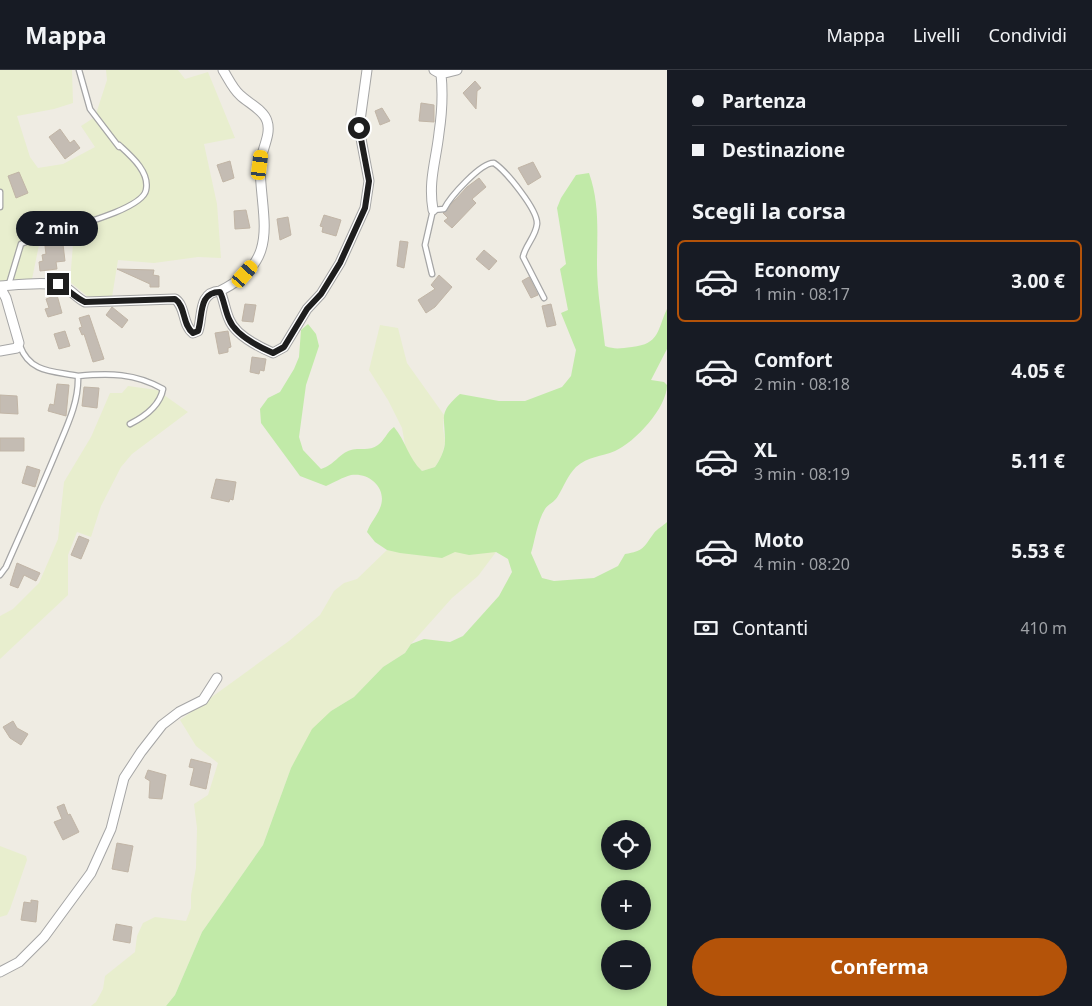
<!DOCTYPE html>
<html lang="it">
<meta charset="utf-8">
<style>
:root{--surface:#171b24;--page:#242831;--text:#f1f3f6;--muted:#9ea1a6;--line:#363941;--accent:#b45309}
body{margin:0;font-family:"Noto Sans",sans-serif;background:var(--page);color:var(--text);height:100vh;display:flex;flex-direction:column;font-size:19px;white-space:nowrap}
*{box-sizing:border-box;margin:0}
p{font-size:16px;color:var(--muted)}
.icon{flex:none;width:28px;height:28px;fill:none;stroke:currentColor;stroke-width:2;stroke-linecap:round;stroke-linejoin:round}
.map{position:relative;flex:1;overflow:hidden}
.drawer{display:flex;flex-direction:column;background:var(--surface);width:425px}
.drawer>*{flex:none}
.hud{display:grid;align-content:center;height:110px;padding:0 25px;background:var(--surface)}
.controls{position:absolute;left:601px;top:750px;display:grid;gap:10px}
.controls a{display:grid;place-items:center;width:50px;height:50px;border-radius:50%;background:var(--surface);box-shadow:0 2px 8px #0003;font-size:25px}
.end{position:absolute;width:22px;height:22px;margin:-11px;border:6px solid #1e1e1e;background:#fff;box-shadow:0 0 0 2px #fff}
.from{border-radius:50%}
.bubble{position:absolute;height:35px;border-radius:18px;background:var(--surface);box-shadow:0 2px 8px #0003;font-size:16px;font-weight:700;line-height:35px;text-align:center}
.car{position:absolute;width:15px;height:30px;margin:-15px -8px;border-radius:6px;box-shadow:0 0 4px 1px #0007;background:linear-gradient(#f5c518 24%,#345 0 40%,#f5c518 0 76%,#345 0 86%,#f5c518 0)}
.hud b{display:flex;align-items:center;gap:18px;height:48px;font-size:19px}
.hud b+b{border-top:1px solid var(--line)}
.hud i{width:12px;height:12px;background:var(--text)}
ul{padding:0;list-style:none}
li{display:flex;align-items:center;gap:15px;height:82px;margin:0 10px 8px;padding:0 15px;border:2px solid transparent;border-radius:8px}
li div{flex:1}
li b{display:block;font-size:19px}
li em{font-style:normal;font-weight:700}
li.on{border-color:var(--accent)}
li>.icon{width:45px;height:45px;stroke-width:1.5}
h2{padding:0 25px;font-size:22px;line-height:60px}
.pay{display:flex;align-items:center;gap:12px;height:55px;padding:0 25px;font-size:19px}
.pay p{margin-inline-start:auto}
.action{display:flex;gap:10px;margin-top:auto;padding:10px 25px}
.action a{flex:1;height:58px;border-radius:30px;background:var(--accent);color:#fff;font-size:20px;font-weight:700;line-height:58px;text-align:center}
header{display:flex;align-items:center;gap:30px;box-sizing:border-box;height:70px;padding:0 25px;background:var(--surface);border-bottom:1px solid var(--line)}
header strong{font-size:24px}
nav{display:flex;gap:28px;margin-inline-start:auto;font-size:18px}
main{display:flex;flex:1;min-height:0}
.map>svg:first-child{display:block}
.farmland{fill:#e8eece}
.grass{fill:#c1eaa8;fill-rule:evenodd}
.building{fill:#c4bcb3;stroke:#c1b5a6}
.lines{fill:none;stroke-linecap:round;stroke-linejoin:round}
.lane-casing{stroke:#a5a5a5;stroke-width:7}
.street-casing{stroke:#a5a5a5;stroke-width:11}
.lane{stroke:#fff;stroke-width:4.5}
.street{stroke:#fff;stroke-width:9}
.route{stroke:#1e1e1e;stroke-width:6}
</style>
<header>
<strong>Mappa</strong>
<nav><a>Mappa</a><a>Livelli</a><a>Condividi</a></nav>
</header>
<main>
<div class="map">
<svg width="667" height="936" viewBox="0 0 667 936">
<rect width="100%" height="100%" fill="#efece3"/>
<path class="farmland" d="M 0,0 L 72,0 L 73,33 L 54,39 L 17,46 L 30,87 L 38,98 L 63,94 L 95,77 L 81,56 L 95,47 L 107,10 L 106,0 L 178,0 L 185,9 L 208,2 L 235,68 L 204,74 L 217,134 L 221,188 L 198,187 L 154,193 L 118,190 L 112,227 L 96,228 L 87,226 L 70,212 L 74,161 L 40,170 L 31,214 L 0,211 Z
M 380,255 L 398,258 L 407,293 L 444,345 L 443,358 L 445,372 L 442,385 L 435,397 L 422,401 L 412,392 L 406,380 L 402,358 L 388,330 L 369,300 Z
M 128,316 L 157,320 L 188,342 L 132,384 L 121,397 L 101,436 L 91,467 L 77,462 L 68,485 L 68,525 L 0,589 L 0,546 L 13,539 L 39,513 L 58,469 L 64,412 L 91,367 L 110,323 L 122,323 Z
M 387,480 L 496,482 L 478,506 L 452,528 L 411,574 L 405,583 L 383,597 L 354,627 L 331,641 L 291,698 L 263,775 L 202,862 L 175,925 L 166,936 L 91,936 L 96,932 L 103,919 L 105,906 L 135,882 L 137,866 L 143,853 L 155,847 L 186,851 L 191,838 L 191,825 L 196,798 L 197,758 L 194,734 L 208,725 L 218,693 L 196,676 L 180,650 L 289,571 L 320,545 L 334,521 L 344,513 L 357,509 Z
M 0,776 L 26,786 L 27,790 L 10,839 L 7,845 L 0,847 Z"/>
<path class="grass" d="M 589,103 C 600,134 597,163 597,195 C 597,222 602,249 605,276 C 616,280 621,278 632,277 C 660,274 657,260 667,239 L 667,279 L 651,310 L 664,312 L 667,315 C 667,338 635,372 615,381 C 601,387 588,386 576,397 C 568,405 564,416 558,426 C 555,432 548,434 545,439 C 537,452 535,470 531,483 L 542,508 L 554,511 L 594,508 L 618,496 L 625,484 C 644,481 643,478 654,463 C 657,459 663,456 667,452 L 667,936 L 166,936 L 175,925 L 202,862 L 263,775 L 291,698 L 312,659 L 331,641 L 354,627 L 383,597 L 405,583 L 411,574 L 424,569 L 450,572 L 463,566 L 499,526 L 512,502 L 508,489 L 496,482 L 469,485 L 455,482 L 442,488 L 400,483 L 387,480 L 375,472 L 367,462 C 370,453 377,446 380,438 C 388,419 370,402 351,405 C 343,407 333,413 326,416 L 300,406 L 261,353 L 260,339 L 268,328 L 280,322 L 294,299 L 299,287 L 301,260 L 308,254 L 316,264 L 319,276 L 306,315 L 299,367 L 303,380 L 321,399 C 336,394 338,384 351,380 C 360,377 369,382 378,375 C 384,371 387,362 394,357 C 406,371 408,388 422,401 L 435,397 C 440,390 445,380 445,371 C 445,346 438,343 460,324 L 499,331 L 525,331 L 562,317 L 571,306 L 576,280 L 561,243 L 568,240 L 560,199 L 566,194 L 557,138 L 561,128 L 576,105 ZM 610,759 L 642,759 L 642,791 L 610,791 ZM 610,819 L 642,819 L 642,851 L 610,851 ZM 610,879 L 642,879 L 642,911 L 610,911 Z"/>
<path class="building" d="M 475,11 L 481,18 L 477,21 L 476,39 L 463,23 Z
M 421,33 L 434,35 L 434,52 L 419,51 Z
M 382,38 L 390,51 L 380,55 L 375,41 Z
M 60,59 L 70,73 L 74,70 L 80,78 L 65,89 L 49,67 Z
M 230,91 L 234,108 L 223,112 L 217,95 Z
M 533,92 L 541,107 L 528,115 L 518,98 Z
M 19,102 L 28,123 L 16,128 L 8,106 Z
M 479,108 L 486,117 L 472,129 L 476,133 L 452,158 L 444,151 L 448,148 L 443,143 L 467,117 Z
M 246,140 L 250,158 L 235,159 L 234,141 Z
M 324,145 L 341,150 L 336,166 L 322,162 L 323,157 L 320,156 Z
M 288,147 L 291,165 L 280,170 L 277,149 Z
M 400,171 L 408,172 L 404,198 L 397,196 Z
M 63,174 L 65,191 L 56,192 L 57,199 L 40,201 L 39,192 L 43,191 L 42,185 L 46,184 L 45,176 Z
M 484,180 L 497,191 L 489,200 L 476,189 Z
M 117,199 L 154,200 L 153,205 L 159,206 L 159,217 L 150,217 L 150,214 Z
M 439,205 L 452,217 L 435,237 L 426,243 L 418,230 L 435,219 L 431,215 Z
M 529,207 L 538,225 L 531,228 L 522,211 Z
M 57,225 L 62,243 L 48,247 L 45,239 L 49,238 L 46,229 Z
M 245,234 L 256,235 L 253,252 L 242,251 Z
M 551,234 L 556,255 L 547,257 L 542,236 Z
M 112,237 L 128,250 L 122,258 L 106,245 Z
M 89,245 L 104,289 L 93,292 L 84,264 L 82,265 L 79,258 L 82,257 L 79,248 Z
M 65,261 L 70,276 L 59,279 L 54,264 Z
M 228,261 L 231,277 L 228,278 L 228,282 L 219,284 L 215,263 Z
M 252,287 L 266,289 L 264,301 L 260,300 L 259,304 L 250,302 Z
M 57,314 L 69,315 L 66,346 L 48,341 L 50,334 L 54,335 Z
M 84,317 L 99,318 L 97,338 L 82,336 Z
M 0,325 L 17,326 L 18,344 L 0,343 Z
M 0,368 L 24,368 L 24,381 L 0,381 Z
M 27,396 L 40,400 L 35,417 L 22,413 Z
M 216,409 L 236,412 L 233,430 L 230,429 L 229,432 L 211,428 Z
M 79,466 L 89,470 L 81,489 L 71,485 Z
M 17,493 L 40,503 L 36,511 L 24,505 L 18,518 L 10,515 Z
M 13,651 L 17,658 L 28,664 L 21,675 L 10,668 L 3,657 Z
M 191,689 L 211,694 L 206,719 L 190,715 L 194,698 L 189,697 Z
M 148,700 L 166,705 L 162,729 L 149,728 L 150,711 L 145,708 Z
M 64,734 L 68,745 L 70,744 L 79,762 L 63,770 L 54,752 L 62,749 L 57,737 Z
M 117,773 L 133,776 L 128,802 L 112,799 Z
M 31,830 L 38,831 L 36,852 L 21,850 L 24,832 L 31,833 Z
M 116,854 L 132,857 L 130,873 L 113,870 Z"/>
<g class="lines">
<g class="lane-casing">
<path id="lane" d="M 0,122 L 0,137
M 432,204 L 425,175 L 433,140 L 444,139 C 450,127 481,92 494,93 C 506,101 538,140 537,154 C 536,166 525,176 523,187 L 544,228
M 9,214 L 21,174 C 43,163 142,143 146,120 C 150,102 131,86 119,75 L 119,77 L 90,39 L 79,0
M 78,306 C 109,303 135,303 163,319 C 160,335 144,347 130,354
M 0,505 L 6,497 C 23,458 41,419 57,380 C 67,356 79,332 78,306 C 53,301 30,303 20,276"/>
</g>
<g class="street-casing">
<path id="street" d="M 434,0 L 441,4 L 457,0
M 433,140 C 428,111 436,91 439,63 C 442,43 443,23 441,4
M 0,216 C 16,215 54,210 66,218 C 73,222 77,228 85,232 L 175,229 C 186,236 182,255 193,263 L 198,261 C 203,246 198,222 220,221 C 224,230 225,240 229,249 C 235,265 257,276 273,283 L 284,277 L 307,239 L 321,224 L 340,193 L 365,138 L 369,111 L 359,58 L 367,0
M 0,217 L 6,228 L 19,273 L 17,278 L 0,281
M 220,221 C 282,190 261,151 260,96 C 260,82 272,65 267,51 C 264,40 248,33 240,25 C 233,19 228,8 223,0
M 0,902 L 19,892 L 44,867 L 91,803 L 111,759 L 124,708 L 141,682 L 162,655 L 179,642 L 203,630 L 217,608"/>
</g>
<use href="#lane" class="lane"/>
<use href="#street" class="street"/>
</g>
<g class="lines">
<path class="route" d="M 58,214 C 68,219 74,227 85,232 L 175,229 C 186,236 182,255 193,263 L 198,261 C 203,246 198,222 220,222 C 224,230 225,240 229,249 C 235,265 257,276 273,283 L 284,277 L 307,239 L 321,224 L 340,193 L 365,138 L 369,111 L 359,58"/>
</g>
</svg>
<div class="controls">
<a><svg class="icon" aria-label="locate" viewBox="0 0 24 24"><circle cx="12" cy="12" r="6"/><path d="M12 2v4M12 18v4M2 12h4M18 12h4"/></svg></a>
<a>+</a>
<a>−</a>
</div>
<i class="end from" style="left:359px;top:58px"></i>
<i class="end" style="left:58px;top:214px"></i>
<div class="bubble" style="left:16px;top:141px;width:82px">2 min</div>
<i class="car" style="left:260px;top:95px;rotate:7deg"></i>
<i class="car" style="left:245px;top:204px;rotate:41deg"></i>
</div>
<section class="drawer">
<div class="hud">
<b><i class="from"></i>Partenza</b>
<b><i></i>Destinazione</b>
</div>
<h2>Scegli la corsa</h2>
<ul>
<li class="on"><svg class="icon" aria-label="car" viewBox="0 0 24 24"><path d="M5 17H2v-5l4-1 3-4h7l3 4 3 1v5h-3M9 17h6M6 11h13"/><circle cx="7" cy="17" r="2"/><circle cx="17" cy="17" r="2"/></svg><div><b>Economy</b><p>1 min · 08:17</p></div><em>3.00 €</em></li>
<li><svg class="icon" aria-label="car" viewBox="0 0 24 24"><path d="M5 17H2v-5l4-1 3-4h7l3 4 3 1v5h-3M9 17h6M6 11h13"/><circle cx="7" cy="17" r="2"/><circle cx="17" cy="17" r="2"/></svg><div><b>Comfort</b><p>2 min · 08:18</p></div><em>4.05 €</em></li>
<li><svg class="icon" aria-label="car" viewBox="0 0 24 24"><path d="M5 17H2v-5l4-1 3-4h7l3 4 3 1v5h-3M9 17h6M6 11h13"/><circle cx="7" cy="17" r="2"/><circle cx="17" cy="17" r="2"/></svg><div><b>XL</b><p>3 min · 08:19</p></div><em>5.11 €</em></li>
<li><svg class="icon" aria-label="car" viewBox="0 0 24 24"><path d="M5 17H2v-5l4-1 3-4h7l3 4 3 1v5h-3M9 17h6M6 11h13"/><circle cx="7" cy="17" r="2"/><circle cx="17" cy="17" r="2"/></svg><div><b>Moto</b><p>4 min · 08:20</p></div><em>5.53 €</em></li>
</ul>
<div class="pay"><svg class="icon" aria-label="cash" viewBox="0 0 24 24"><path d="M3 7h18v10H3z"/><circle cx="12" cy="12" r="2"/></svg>Contanti<p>410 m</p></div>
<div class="action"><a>Conferma</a></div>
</section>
</main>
